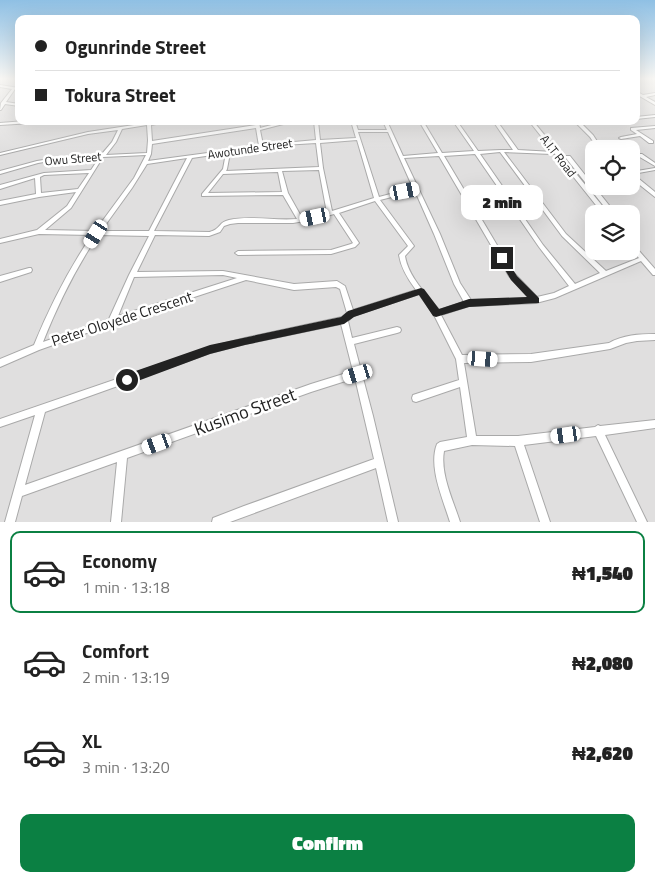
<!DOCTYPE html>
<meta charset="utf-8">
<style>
:root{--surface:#fff;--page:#f6f6f6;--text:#222;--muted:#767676;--line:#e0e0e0;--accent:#0b8043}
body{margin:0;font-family:"Titillium Web",sans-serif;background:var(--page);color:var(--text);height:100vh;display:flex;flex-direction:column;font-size:19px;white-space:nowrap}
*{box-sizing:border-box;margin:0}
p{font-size:16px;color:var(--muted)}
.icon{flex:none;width:28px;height:28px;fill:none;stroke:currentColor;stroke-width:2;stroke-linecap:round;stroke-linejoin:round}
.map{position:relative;height:522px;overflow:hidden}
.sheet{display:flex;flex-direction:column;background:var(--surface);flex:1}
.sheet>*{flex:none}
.banner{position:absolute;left:15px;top:15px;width:625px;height:110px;border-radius:10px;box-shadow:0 5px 20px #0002;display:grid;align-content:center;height:110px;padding:0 20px;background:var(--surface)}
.tools{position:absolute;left:585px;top:140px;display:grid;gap:10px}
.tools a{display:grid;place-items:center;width:55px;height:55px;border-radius:10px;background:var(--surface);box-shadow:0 5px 20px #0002;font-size:25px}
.end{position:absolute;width:22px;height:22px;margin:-11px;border:6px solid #222;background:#fff;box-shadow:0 0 0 2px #fff}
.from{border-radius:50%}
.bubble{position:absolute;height:35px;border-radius:10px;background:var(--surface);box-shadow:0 5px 20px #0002;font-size:16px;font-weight:800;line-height:35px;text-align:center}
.car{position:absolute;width:15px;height:30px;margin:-15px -8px;border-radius:6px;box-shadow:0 0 4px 1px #0007;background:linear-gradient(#fff 24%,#345 0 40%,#fff 0 76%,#345 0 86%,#fff 0)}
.banner b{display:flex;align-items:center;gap:18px;height:48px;font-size:19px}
.banner b+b{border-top:1px solid var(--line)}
.banner i{width:12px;height:12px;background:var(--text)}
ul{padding:9px 0 0;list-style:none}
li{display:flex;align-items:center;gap:15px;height:82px;margin:0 10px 8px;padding:0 10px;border:2px solid transparent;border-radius:10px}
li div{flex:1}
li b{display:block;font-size:19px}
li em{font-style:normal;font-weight:800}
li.active{border-color:var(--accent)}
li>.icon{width:45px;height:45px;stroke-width:1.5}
.cta{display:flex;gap:10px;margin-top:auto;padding:10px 20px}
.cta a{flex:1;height:58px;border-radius:10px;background:var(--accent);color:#fff;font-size:20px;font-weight:800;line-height:58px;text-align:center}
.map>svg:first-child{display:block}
.residential{fill:#e0dfdf;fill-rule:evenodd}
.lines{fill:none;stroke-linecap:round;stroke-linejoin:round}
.minor-casing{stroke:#a9a9a9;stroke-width:2}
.minor{fill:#fff;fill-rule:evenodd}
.route{fill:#222}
.labels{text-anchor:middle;stroke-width:5;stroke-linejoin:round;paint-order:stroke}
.far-street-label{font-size:12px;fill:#222;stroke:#fff}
.street-label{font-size:15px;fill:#222;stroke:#fff}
.near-street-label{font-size:18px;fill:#222;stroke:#fff}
</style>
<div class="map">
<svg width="655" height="522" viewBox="0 0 655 522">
<rect width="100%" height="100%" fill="#f2efe9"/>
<path class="residential" d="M 0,78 L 19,78 L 19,121 L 636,121 L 636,78 L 655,78 L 655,522 L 0,522 ZM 594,149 L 631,149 L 631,186 L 594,186 ZM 594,214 L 631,214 L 631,251 L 594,251 Z"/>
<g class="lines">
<g class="minor-casing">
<path id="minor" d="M 0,85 L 19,88 L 19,90 L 15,89 L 6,102 L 19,104 L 19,106 L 5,104 L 1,110 L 0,110 L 1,103 L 12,89 L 0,87 Z
M 636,91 L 643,95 L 655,93 L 655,95 L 646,97 L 655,102 L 655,105 L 636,94 Z
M 655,115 L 655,117 L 636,119 L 636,117 Z
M 25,121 L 50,121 L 48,122 L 0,125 L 0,123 Z
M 147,121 L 151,121 L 151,122 L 171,121 L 151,125 L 152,141 L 256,125 L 255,121 L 259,121 L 260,128 L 287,121 L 295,121 L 260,130 L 263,145 L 283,143 L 316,140 L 314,121 L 318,121 L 320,140 L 356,138 L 351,121 L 355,121 L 358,130 L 387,130 L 383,121 L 387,121 L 403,156 L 438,153 L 419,121 L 423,121 L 442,153 L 474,151 L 453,121 L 457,121 L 478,151 L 501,150 L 513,150 L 493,121 L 497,121 L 518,150 L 554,152 L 554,154 L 552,154 L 504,152 L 566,234 L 606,271 L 639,258 L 631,249 L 631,243 L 633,244 L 655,269 L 655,275 L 653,275 L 641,261 L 555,298 L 536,303 L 469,306 L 441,315 L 462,355 L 531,354 L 609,343 C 623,335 639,334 655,334 L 655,340 L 637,341 L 626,343 L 610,349 L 531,362 L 464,363 L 476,436 L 518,436 L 595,427 L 598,425 L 600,426 L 655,420 L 655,428 L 605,435 L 647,522 L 637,522 L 596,436 L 524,445 L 550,522 L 540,522 L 515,446 L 472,445 L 444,451 C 440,474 453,500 460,522 L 450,522 C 443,499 428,467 437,444 L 440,442 L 467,437 L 460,387 L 416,402 L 413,401 L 412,398 L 413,395 L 416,394 L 459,380 L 456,359 L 434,315 L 419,294 L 353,316 L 348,321 L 352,338 L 397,327 L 400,328 L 401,330 L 400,332 L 397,333 L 354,344 L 373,416 L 398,522 L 388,522 L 376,468 L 230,522 L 212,522 L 213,518 L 244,506 L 374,459 L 355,378 L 311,392 L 127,458 L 121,522 L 111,522 L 117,462 L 22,496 L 15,522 L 5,522 L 35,415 L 0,427 L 0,419 L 210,347 L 245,338 L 342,317 L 347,313 L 340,289 L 336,287 L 294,290 L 246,280 L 112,324 L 39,350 L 0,367 L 0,359 L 34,345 C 50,306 69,269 92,235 L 39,234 L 0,243 L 0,239 L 37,230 L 67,206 L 76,192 L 39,197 L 0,205 L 0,201 L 36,194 L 35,178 L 0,189 L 0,185 L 44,173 L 91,170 L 99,158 L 62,159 L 38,163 L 0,174 L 0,171 L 37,161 L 62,157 L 101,155 L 112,142 L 118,130 L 88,134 L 0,155 L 0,153 L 88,132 L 147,123 ZM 147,125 L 148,140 L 147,153 L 106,155 L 116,142 L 122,129 ZM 256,128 L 259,146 L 148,161 L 151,154 L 152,144 ZM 358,132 L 388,132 L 413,188 L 379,197 ZM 357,140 L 374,198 L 332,211 L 323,168 L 320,143 ZM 316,143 L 319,167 L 226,171 L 227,169 L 230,153 L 259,149 L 261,149 L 263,148 L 283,145 ZM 500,152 L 562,236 L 600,273 L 575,284 L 543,245 L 480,154 ZM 226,153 L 223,169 L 202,194 L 202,196 L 283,195 L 297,219 C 274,221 250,215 229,220 C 219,223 222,225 216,229 C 215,230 210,232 209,232 L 154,231 L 192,158 ZM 475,154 L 539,247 L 569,286 L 554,293 L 537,297 L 513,272 L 444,156 ZM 146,155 L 134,178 L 95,231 L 45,230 L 71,208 L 103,157 ZM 439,156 L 509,276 L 529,298 L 471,300 L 460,283 L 440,234 L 404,158 ZM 187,158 L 149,231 L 101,231 L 132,188 L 147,164 ZM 319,170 L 327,213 L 302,218 L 288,193 L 282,171 ZM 278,172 L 282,192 L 208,193 L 223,174 ZM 89,173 L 78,189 L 41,193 L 40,177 L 44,175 ZM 415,191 L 434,234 L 454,284 L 464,302 L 439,310 C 426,294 408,276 405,256 L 414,246 L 380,200 ZM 375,201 L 408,246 L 399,255 C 401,268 408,279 416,290 L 353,310 L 345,286 L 337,281 L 294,284 L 223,271 L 137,272 L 155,235 L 209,236 L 220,232 L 224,226 L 230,224 L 238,223 L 293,223 L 316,219 L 334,214 L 353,243 L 351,244 L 331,250 L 238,251 L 235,253 L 238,255 L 331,254 L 355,247 L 359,243 L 339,213 ZM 98,235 L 149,236 L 129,275 L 109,319 L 43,342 C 58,304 76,268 98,235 ZM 223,275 L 237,278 L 118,316 L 134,277 ZM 341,324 L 353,371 L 311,384 L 25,485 L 45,412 L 210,353 L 245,344 Z
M 529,121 L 533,121 L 609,214 L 603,214 Z
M 574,121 L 579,121 L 593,135 L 602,149 L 598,149 L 590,137 Z
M 655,126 L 655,128 L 636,130 L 653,141 L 653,143 L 649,143 L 640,136 L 621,139 L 619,138 L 621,137 L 637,134 L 631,130 L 631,128 Z
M 638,154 L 642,154 L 655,163 L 655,166 L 638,156 Z
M 566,156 L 570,156 L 616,214 L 610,214 L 566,158 Z
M 655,168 L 655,170 L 633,174 L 655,192 L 655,197 L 631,178 L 631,172 Z
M 29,268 L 31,268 L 32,270 L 31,272 L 0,282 L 0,276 Z"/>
</g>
<use href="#minor" class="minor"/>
</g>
<linearGradient id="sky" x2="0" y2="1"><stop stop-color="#8fc0e4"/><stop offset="0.52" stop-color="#f9f8f5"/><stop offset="1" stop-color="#f9f8f5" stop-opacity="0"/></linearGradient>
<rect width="655" height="151" fill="url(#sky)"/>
<path class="route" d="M 502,255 L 504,256 L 517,276 L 539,298 L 539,303 L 469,307 L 436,317 L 433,316 L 419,295 L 354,317 L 344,324 L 245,345 L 210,354 L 127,385 L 123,383 L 121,380 L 123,376 L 127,374 L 210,345 L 341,317 L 348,311 L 421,288 L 424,289 L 439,309 L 469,299 L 527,297 L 511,280 L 498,258 Z"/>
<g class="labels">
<g class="far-street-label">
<text transform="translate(250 149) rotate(-8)" y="4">Awotunde Street</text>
<text transform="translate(558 156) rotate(52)" y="4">A.I.T Road</text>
<text transform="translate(73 159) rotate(-5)" y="4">Owu Street</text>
</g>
<g class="street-label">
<text transform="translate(122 319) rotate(-18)" y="5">Peter Oloyede Crescent</text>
</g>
<g class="near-street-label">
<text transform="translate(245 412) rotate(-20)" y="6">Kusimo Street</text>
</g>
</g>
</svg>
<div class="tools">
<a><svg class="icon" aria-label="locate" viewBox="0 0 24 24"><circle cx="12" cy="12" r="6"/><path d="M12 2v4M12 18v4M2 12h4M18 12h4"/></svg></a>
<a><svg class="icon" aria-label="layers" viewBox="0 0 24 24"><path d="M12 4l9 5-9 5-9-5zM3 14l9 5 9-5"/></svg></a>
</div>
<i class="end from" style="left:127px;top:380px"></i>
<i class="end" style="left:502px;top:258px"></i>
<div class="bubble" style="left:461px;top:185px;width:82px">2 min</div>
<i class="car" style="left:405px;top:191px;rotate:79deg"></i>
<i class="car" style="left:315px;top:217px;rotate:258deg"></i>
<i class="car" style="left:96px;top:234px;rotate:212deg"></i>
<i class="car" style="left:483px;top:359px;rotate:94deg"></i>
<i class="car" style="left:358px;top:374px;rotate:253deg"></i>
<i class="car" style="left:566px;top:435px;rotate:262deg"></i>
<i class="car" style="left:157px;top:444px;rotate:250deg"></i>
<div class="banner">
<b><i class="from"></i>Ogunrinde Street</b>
<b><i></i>Tokura Street</b>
</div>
</div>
<section class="sheet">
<ul>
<li class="active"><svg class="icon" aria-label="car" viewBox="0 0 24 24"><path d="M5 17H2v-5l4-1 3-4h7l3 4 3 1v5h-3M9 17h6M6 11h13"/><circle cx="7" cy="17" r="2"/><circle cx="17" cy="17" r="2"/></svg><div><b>Economy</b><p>1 min · 13:18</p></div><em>₦1,540</em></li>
<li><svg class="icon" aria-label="car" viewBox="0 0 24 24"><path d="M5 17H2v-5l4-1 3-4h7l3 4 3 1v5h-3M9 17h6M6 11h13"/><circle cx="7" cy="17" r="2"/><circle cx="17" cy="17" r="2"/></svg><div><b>Comfort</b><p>2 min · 13:19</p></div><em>₦2,080</em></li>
<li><svg class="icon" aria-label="car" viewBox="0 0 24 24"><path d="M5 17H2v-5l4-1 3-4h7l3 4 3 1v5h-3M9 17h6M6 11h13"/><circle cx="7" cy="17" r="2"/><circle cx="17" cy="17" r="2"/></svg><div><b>XL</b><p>3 min · 13:20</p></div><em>₦2,620</em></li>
</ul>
<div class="cta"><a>Confirm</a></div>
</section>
